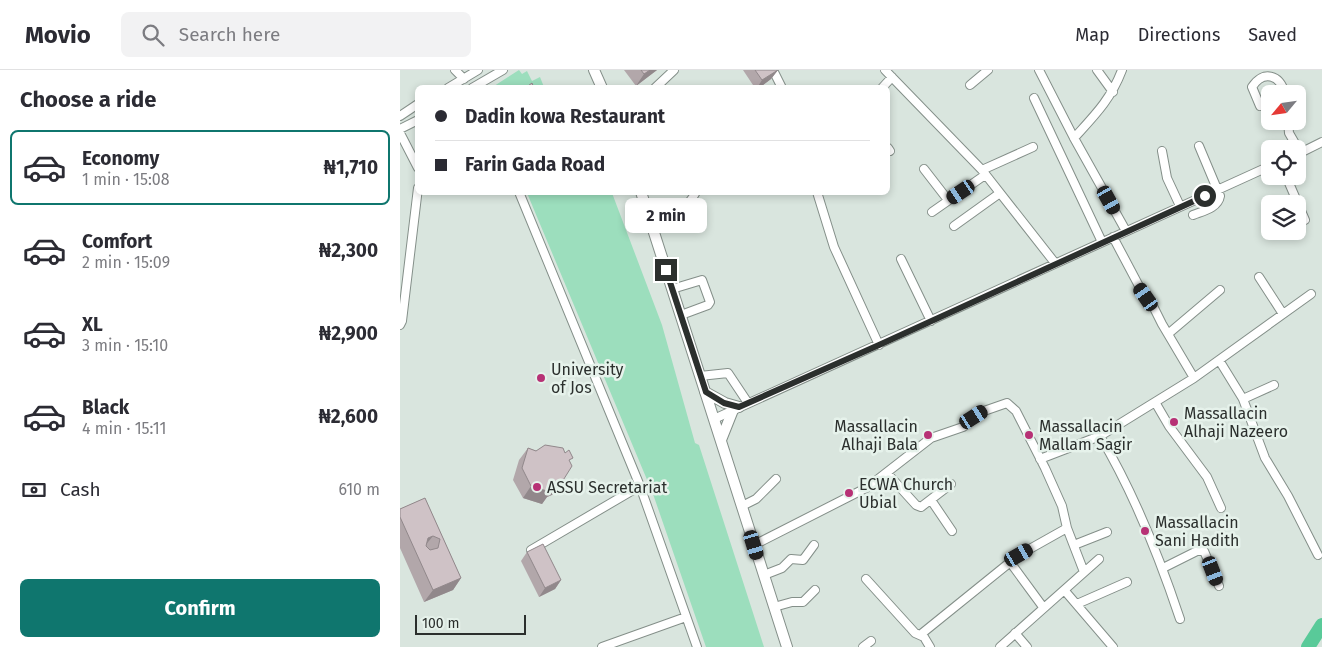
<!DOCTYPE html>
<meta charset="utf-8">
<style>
:root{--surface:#fff;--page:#f2f2f3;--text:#2b2b33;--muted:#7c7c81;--line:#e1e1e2;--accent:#0f766e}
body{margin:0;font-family:"Fira Sans",sans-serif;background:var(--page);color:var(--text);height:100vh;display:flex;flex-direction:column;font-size:19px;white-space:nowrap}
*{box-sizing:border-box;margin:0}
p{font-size:16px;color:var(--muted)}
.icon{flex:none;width:28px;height:28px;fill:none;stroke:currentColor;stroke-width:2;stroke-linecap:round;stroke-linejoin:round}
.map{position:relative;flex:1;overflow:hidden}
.sheet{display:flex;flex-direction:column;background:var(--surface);width:400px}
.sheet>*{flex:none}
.hud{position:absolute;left:15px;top:15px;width:475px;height:110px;border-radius:8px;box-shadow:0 2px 8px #0003;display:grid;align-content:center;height:110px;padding:0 20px;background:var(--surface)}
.needle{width:32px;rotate:241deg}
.fabs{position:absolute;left:861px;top:15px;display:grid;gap:10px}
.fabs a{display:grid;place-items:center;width:45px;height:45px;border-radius:8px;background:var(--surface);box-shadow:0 2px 8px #0003;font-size:25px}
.scale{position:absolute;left:15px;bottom:12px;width:111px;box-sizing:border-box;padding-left:5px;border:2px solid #2b2f2d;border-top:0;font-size:14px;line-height:18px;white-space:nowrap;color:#2b2f2d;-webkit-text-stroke:4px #e6f2eb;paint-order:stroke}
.end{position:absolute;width:22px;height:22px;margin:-11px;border:6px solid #2b2f2d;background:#fff;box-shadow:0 0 0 2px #fff}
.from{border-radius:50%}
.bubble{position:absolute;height:35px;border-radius:8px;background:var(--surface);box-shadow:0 2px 8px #0003;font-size:16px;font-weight:700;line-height:35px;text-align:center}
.car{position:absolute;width:15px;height:30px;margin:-15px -8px;border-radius:6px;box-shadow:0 0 4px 1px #0007;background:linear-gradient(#222 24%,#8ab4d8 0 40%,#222 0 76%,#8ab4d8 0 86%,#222 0)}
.hud b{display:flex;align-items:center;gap:18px;height:48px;font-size:19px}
.hud b+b{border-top:1px solid var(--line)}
.hud i{width:12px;height:12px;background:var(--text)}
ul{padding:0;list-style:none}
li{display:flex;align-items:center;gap:15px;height:75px;margin:0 10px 8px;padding:0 10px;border:2px solid transparent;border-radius:8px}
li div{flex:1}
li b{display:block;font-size:19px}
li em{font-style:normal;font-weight:700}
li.current{border-color:var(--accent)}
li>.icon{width:45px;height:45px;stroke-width:1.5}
h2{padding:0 20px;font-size:22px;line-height:60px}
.pay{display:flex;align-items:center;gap:12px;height:55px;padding:0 20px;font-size:19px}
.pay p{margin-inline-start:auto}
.cta{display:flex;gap:10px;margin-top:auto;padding:10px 20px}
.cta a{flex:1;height:58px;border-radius:8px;background:var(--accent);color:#fff;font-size:20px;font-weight:700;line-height:58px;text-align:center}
header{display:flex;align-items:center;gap:30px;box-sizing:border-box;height:70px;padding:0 25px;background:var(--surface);border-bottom:1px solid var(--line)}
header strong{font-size:24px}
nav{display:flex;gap:28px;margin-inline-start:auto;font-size:18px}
.search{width:350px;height:45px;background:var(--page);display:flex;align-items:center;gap:12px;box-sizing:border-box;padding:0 18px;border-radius:8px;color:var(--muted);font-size:19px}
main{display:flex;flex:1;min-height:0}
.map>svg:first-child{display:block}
.green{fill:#9cdebd}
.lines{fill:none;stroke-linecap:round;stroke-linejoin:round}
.river{stroke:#59ca99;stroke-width:14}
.minor-casing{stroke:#848f89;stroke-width:10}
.major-casing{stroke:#848f89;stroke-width:12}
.minor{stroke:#fff;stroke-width:8}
.major{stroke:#fff;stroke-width:10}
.wall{fill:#b2a7aa}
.shaded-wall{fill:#91888b}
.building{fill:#cfc2c6;stroke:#91888b;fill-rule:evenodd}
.route{stroke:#2b2f2d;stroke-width:6}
.poi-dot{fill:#b73175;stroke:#e6f2eb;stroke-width:2}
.labels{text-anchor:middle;stroke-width:5;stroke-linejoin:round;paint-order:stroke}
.poi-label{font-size:16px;fill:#2b2f2d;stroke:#e6f2eb;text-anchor:start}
</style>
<header>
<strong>Movio</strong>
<div class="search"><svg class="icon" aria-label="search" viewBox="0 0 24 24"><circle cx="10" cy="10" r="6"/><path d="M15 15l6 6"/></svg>Search here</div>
<nav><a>Map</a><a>Directions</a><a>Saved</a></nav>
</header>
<main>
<section class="sheet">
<h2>Choose a ride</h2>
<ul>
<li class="current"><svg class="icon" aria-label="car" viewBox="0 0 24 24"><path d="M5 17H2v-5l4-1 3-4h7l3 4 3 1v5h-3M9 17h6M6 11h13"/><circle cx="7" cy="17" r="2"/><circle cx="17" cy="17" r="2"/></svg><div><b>Economy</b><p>1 min · 15:08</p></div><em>₦1,710</em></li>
<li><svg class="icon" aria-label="car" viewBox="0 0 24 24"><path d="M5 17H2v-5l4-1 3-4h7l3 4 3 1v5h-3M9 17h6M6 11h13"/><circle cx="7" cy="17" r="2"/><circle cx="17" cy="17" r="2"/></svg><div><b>Comfort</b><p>2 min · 15:09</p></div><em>₦2,300</em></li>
<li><svg class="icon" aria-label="car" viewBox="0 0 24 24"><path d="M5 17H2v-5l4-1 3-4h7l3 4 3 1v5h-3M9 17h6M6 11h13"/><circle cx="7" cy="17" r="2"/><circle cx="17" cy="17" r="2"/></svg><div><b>XL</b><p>3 min · 15:10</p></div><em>₦2,900</em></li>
<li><svg class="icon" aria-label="car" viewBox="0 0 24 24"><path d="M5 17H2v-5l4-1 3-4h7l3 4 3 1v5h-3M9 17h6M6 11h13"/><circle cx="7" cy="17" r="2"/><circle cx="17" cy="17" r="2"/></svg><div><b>Black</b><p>4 min · 15:11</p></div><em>₦2,600</em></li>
</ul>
<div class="pay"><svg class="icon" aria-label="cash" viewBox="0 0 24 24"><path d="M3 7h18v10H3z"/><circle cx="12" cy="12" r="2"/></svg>Cash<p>610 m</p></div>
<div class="cta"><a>Confirm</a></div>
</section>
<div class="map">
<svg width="922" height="577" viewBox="0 0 922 577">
<rect width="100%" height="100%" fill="#d9e5de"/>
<path class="green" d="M 119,0 L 122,4 L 127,1 L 132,11 L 140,7 L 144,17 L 91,18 Z
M 127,123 L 212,123 L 262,255 L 295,373 L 299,375 L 364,577 L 306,577 L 253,424 Z"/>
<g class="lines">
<path class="river" d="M 908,577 L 922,555"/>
<g class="minor-casing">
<path id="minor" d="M 55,0 L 64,9
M 373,0 L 382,18
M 485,0 L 582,100 L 655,193
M 639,0 L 674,68 L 726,161
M 697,0 L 713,22
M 570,15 L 588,0
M 48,18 L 78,0
M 72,18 L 103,0
M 255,18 L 274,0
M 482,18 L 492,7
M 634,28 L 702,172
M 860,36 L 852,17 C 863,0 880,4 885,24
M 0,46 L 18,34
M 888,51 L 889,63 L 900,82
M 0,59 L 18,50
M 0,63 L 18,98
M 674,68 C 695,45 711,29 722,0
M 488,78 L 490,81
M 762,81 L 767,108 L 780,136
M 898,84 L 922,72
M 524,99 L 548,130
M 582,100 L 633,77
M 886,106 L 905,150
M 119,122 L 240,416 L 297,577
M 417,122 L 434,177 L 479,275
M 532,142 L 585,105
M 793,145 C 803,141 818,138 820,126 L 799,76
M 252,156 C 270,147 286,141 296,122
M 554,156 L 600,123
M 713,167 L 739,216 L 754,238 L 762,254 L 794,308
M 501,189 L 531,251
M 859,207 L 883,244
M 272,219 L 302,210 L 310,232 L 308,235 L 281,245
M 0,255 L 2,251 L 18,118
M 768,264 L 820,220
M 819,290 L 843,329 L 865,388 L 888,426 L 918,485
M 300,306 L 328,303 L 348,333
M 843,329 L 874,315
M 755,332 L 769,356 L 807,407 L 821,438
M 314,349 L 870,96
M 700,366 C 734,423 759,486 780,549
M 640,389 L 700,366 L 794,308 L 911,224
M 487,403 L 516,435 L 521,437 L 551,414
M 531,430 L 552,461
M 342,436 L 356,429 L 376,409
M 354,475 L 468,417 L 531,368 L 563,357 L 584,341 L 607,333 L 616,341 L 645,398 L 662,436 L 667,458 L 684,502
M 674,475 L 707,462
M 131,480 L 240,416
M 610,492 L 643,537
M 763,498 L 797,481 L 804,481 L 819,516
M 364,505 L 382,498 L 391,489 L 403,490 L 414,475
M 466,509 L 515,563 L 524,567 L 530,577
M 665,521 L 713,577
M 677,534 L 727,512
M 374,537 L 392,532 L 403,532 L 415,520
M 615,563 L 627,577
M 520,565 L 619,485 L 667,458
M 202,577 L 286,547
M 463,577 L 471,571
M 600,577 L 699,489"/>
</g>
<g class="major-casing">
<path id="major" d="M 194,0 L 202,18
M 241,122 L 387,577
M 305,322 L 325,333 L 339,337
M 321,370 L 333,340"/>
</g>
<use href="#minor" class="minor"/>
<use href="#major" class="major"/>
</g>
<path class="wall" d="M 224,0 L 257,0 L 236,16 Z
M 343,0 L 378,0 L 371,9 L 359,18 L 355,18 Z
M 128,378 L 170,392 L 154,424 L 147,427 L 142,434 L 123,428 L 113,410 L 119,390 Z
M 25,428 L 61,508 L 53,520 L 24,532 L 0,478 L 0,439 Z
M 127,482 L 161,510 L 155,519 L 139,527 L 121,491 Z"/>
<path class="shaded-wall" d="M 250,0 L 257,0 L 236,16 L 244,4 Z
M 378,0 L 371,9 L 359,18 L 357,18 L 362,10 Z
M 162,412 L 154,424 L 147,427 L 142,434 L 123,428 L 131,416 L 153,417 Z
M 33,466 L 24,477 L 28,468 Z
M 61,508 L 53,520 L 24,532 L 33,520 Z
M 161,510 L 155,519 L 139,527 L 145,518 Z"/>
<path class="building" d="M 241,0 L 250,0 L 244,4 Z
M 355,0 L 378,0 L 362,10 Z
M 132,13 L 134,18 L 125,18 Z
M 145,375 L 163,378 L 165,383 L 169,380 L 173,388 L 169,390 L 172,396 L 162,412 L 153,417 L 150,422 L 131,416 L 122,398 L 128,378 L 136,381 Z
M 25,428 L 61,508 L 33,520 L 0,447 L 0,439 ZM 33,466 L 40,469 L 38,478 L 30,480 L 26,476 L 28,468 Z
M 143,474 L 161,510 L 145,518 L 127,482 Z"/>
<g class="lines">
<path class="route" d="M 266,200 L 306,322 L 324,333 L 339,337 L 479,275 L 805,126"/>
</g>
<g class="poi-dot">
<circle cx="141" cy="308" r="5"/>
<circle cx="774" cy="352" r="5"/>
<circle cx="528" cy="365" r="5"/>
<circle cx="629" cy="365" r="5"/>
<circle cx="137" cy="417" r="5"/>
<circle cx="449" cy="423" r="5"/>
<circle cx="745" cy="461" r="5"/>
</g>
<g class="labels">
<g class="poi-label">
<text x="151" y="305">University<tspan x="151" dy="18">of Jos</tspan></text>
<text x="784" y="349">Massallacin<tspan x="784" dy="18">Alhaji Nazeero</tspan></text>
<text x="518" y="362" text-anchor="end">Massallacin<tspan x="518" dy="18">Alhaji Bala</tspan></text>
<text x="639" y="362">Massallacin<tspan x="639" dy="18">Mallam Sagir</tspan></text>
<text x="459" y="420">ECWA Church<tspan x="459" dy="18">Ubial</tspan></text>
<text x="147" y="423">ASSU Secretariat</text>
<text x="755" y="458">Massallacin<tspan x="755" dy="18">Sani Hadith</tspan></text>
</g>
</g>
</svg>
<div class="fabs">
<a><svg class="needle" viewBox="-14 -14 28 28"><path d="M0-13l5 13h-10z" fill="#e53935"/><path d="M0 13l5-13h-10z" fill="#7c7c81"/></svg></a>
<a><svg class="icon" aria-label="locate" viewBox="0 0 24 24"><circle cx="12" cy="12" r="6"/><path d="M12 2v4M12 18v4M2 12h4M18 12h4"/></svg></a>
<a><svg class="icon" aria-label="layers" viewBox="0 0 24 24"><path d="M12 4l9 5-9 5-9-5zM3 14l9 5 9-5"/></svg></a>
</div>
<div class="scale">100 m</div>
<i class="end from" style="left:805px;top:126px"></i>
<i class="end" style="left:266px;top:200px"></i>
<div class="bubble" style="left:225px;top:128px;width:82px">2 min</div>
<i class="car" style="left:561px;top:122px;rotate:236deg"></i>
<i class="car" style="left:709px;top:130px;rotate:151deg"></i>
<i class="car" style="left:746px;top:227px;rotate:325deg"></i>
<i class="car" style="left:574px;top:347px;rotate:58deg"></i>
<i class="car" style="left:354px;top:475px;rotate:163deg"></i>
<i class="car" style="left:619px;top:485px;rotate:60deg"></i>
<i class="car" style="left:813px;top:501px;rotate:159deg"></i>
<div class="hud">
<b><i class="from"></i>Dadin kowa Restaurant</b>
<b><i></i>Farin Gada Road</b>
</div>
</div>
</main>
